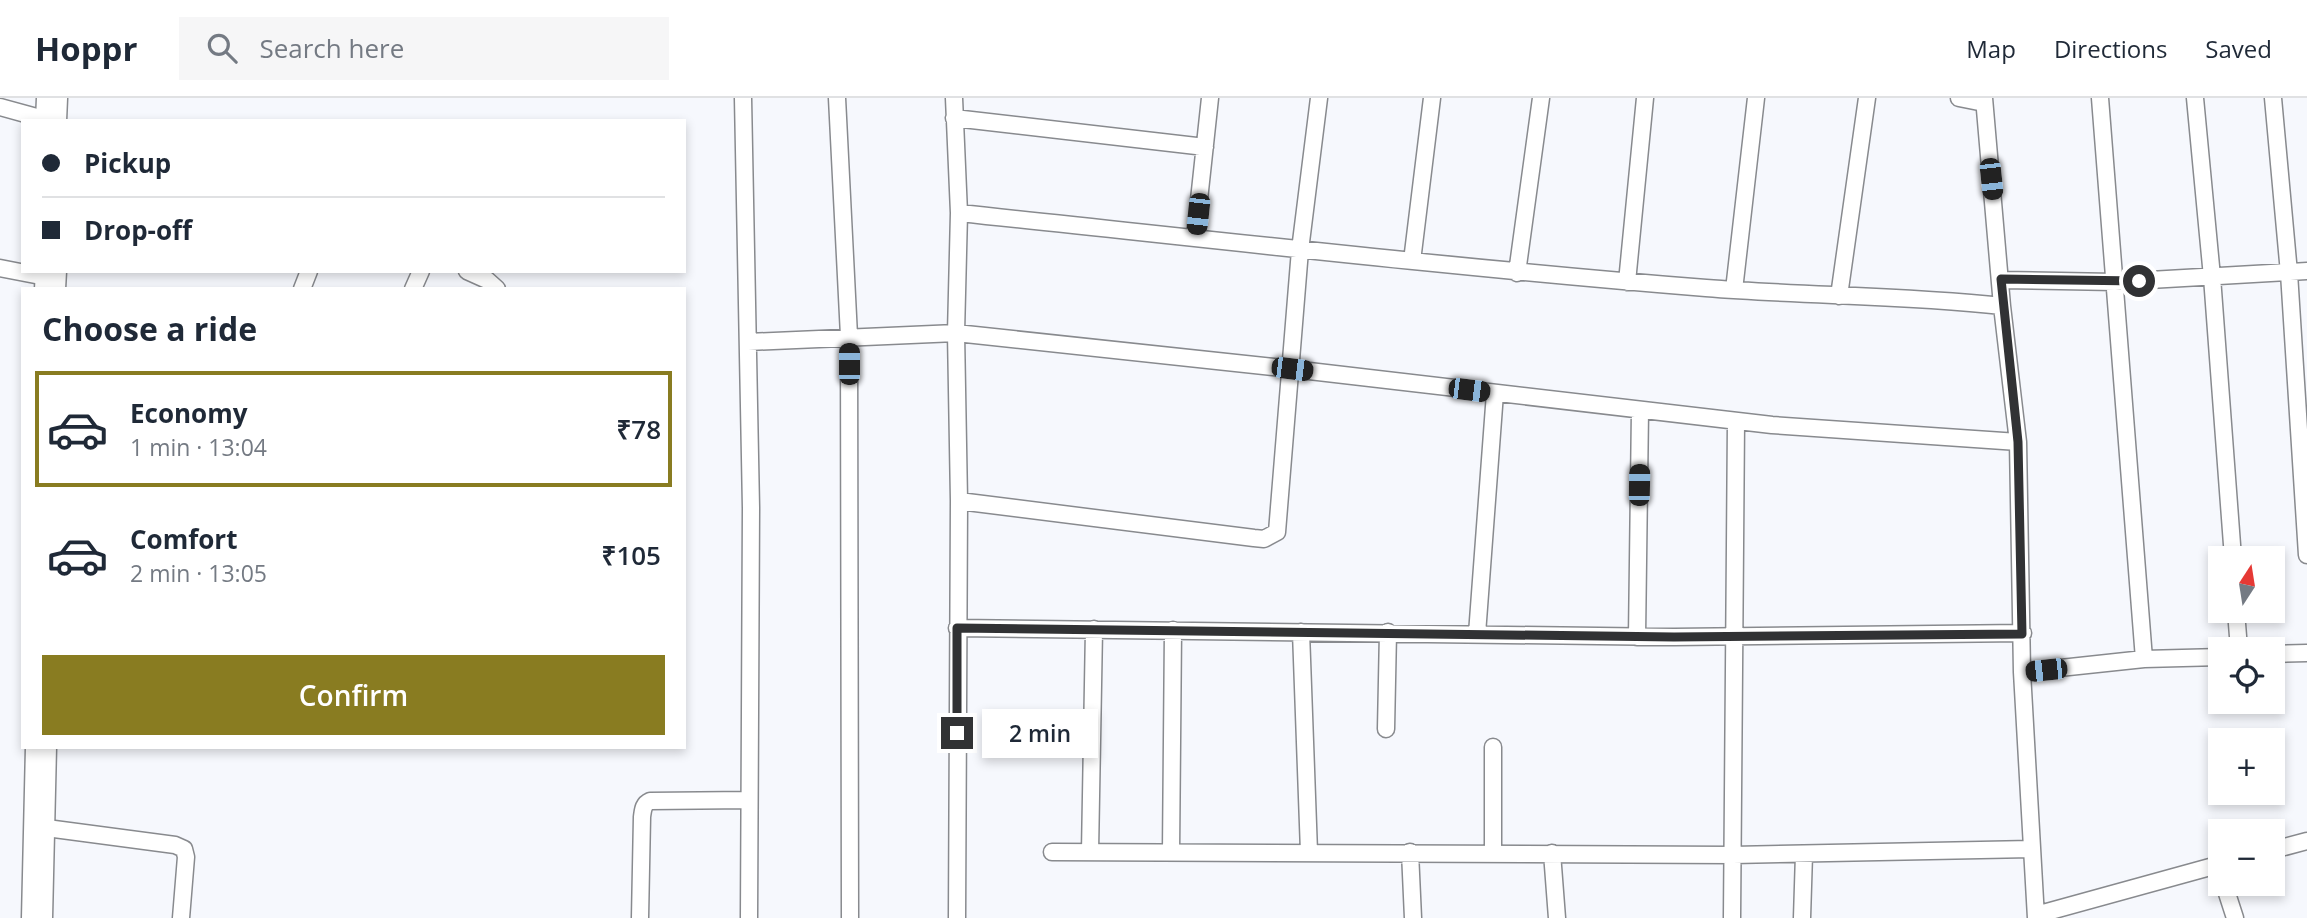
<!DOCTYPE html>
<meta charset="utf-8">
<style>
:root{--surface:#fff;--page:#f6f6f7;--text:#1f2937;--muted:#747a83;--line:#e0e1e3;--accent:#897c21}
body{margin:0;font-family:"Open Sans",sans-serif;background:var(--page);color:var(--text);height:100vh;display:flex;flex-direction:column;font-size:26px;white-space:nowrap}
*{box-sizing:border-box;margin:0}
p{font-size:23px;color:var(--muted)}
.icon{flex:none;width:38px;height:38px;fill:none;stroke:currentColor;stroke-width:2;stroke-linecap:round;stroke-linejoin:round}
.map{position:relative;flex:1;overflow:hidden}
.side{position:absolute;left:21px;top:189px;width:665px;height:462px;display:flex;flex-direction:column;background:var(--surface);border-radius:0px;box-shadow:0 4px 10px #0003}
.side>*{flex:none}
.banner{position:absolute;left:21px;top:21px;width:665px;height:154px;border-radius:0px;box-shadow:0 4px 10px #0003;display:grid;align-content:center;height:154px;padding:0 21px;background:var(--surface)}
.needle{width:46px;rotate:12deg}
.buttons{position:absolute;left:2208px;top:448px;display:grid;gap:14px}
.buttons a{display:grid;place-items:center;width:77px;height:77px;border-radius:0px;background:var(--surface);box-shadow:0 4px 10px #0003;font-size:35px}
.end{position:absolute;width:32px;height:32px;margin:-16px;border:9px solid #313234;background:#fff;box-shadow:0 0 0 4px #fff}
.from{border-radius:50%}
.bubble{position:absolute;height:49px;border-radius:0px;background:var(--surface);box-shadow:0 4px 10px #0003;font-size:23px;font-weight:600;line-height:49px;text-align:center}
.car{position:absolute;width:21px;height:42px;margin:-21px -10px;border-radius:9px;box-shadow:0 0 5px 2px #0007;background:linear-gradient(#222 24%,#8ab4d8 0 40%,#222 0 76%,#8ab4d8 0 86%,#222 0)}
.banner b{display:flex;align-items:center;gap:24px;height:66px;font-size:26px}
.banner b+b{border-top:2px solid var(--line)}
.banner i{width:18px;height:18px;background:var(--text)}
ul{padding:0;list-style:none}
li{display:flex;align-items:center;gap:21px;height:116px;margin:0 14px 10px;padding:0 7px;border:4px solid transparent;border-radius:0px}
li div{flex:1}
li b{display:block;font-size:26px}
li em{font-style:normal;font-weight:600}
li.selected{border-color:var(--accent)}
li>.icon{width:63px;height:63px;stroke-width:1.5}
h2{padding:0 21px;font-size:32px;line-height:84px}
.primary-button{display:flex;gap:14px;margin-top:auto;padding:14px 21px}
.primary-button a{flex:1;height:80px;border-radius:0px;background:var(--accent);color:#fff;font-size:28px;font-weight:600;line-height:80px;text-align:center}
header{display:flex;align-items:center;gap:42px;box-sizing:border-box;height:98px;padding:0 35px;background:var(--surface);border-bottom:2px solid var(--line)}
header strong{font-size:33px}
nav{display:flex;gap:38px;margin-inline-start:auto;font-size:24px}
.search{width:490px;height:63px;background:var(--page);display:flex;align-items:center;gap:18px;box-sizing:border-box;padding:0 24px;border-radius:0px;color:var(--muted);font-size:26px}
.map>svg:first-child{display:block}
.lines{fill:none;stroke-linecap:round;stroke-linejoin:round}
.street-casing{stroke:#888a8e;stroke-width:19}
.highway-casing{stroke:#888a8e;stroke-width:33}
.street{stroke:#fff;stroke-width:16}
.highway{stroke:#fff;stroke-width:30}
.route{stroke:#313234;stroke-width:9}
</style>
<header>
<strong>Hoppr</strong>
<div class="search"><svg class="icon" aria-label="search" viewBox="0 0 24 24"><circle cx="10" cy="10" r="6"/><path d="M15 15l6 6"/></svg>Search here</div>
<nav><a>Map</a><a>Directions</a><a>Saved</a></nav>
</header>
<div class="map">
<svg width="2307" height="820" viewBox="0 0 2307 820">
<rect width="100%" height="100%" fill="#f6f8fd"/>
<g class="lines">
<g class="street-casing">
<path id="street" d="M 743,0 L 751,410 L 749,820
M 837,0 L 849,238 L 850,820
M 954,0 L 959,115 L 956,235 L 959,403 L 957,820
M 1959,0 L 1984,5
M 1984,0 L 2002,208 L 2018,344 L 2022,574 L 2036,820
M 2100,0 L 2144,561
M 2195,0 L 2212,179 L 2233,460
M 2273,0 L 2289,175 L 2307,457
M 0,9 L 51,23
M 954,20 L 1205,49
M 959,115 C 1208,141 1457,170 1706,190 C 1805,198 1904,197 2002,208
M 1195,139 L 1210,0
M 1412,163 L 1432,0
M 0,170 L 51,180
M 467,173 L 487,182 L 497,191
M 1517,175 L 1541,0
M 2001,182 L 2115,184 L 2307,173
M 1627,184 L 1645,0
M 302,191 L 309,173
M 413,191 L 421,173
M 1734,192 L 1756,0
M 1839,198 L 1867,0
M 748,244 L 956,235 L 1292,271 L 1772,327 L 2018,344
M 959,403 L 1254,440 L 1264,441 L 1277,434 L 1300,152 L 1319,0
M 2236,513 L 2239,551
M 957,530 L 1674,539 L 2023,535
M 1301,534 L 1309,754
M 1477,536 L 1495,295
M 1637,539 L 1640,312
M 2273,556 L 2307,555
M 2022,574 L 2144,561 L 2221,559
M 1386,631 L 1388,534
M 1493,649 L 1493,755
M 39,729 L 175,747 L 184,751 L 186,759 L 181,820
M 2273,752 L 2307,743
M 1052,754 L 1733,757 L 2031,751
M 1090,754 L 1094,531
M 1171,754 L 1173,532
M 1410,754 L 1413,820
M 1552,755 L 1557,820
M 2224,786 L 2235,820
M 2036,817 L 2221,766
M 640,820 L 642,719 C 643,712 643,706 650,703 L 749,702
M 1732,820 L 1736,323
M 1802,820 L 1804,756"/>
</g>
<g class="highway-casing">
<path id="highway" d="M 51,23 L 52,0
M 50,191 L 51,173
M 37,820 L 41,649"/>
</g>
<use href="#street" class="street"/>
<use href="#highway" class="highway"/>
</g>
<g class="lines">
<path class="route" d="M 957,635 L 957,530 L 1674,539 L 2022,536 L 2018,344 L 2001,181 L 2139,183"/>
</g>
</svg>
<div class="buttons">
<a><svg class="needle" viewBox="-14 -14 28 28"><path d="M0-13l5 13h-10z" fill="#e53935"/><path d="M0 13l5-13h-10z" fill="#747a83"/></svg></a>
<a><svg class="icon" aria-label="locate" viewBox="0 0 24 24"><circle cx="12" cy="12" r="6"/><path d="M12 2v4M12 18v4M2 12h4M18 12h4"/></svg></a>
<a>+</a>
<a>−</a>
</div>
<i class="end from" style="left:2139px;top:183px"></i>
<i class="end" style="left:957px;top:635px"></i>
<div class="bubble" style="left:982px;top:611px;width:116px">2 min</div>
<i class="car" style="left:1991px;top:81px;rotate:174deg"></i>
<i class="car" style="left:1198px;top:116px;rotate:186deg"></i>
<i class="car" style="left:849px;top:266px;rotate:0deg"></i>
<i class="car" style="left:1292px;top:271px;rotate:97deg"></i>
<i class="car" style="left:1469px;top:292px;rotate:97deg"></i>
<i class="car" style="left:1639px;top:387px;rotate:1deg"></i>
<i class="car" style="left:2046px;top:572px;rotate:264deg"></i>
<div class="banner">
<b><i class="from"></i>Pickup</b>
<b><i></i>Drop-off</b>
</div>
<section class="side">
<h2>Choose a ride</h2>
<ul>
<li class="selected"><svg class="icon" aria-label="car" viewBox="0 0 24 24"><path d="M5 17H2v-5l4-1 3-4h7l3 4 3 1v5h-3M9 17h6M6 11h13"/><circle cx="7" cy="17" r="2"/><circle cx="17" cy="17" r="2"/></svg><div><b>Economy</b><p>1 min · 13:04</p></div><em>₹78</em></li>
<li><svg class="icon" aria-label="car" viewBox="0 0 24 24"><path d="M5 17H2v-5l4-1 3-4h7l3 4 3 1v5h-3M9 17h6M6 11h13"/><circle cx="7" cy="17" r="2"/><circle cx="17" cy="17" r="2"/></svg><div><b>Comfort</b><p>2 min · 13:05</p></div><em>₹105</em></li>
</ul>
<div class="primary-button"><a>Confirm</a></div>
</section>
</div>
